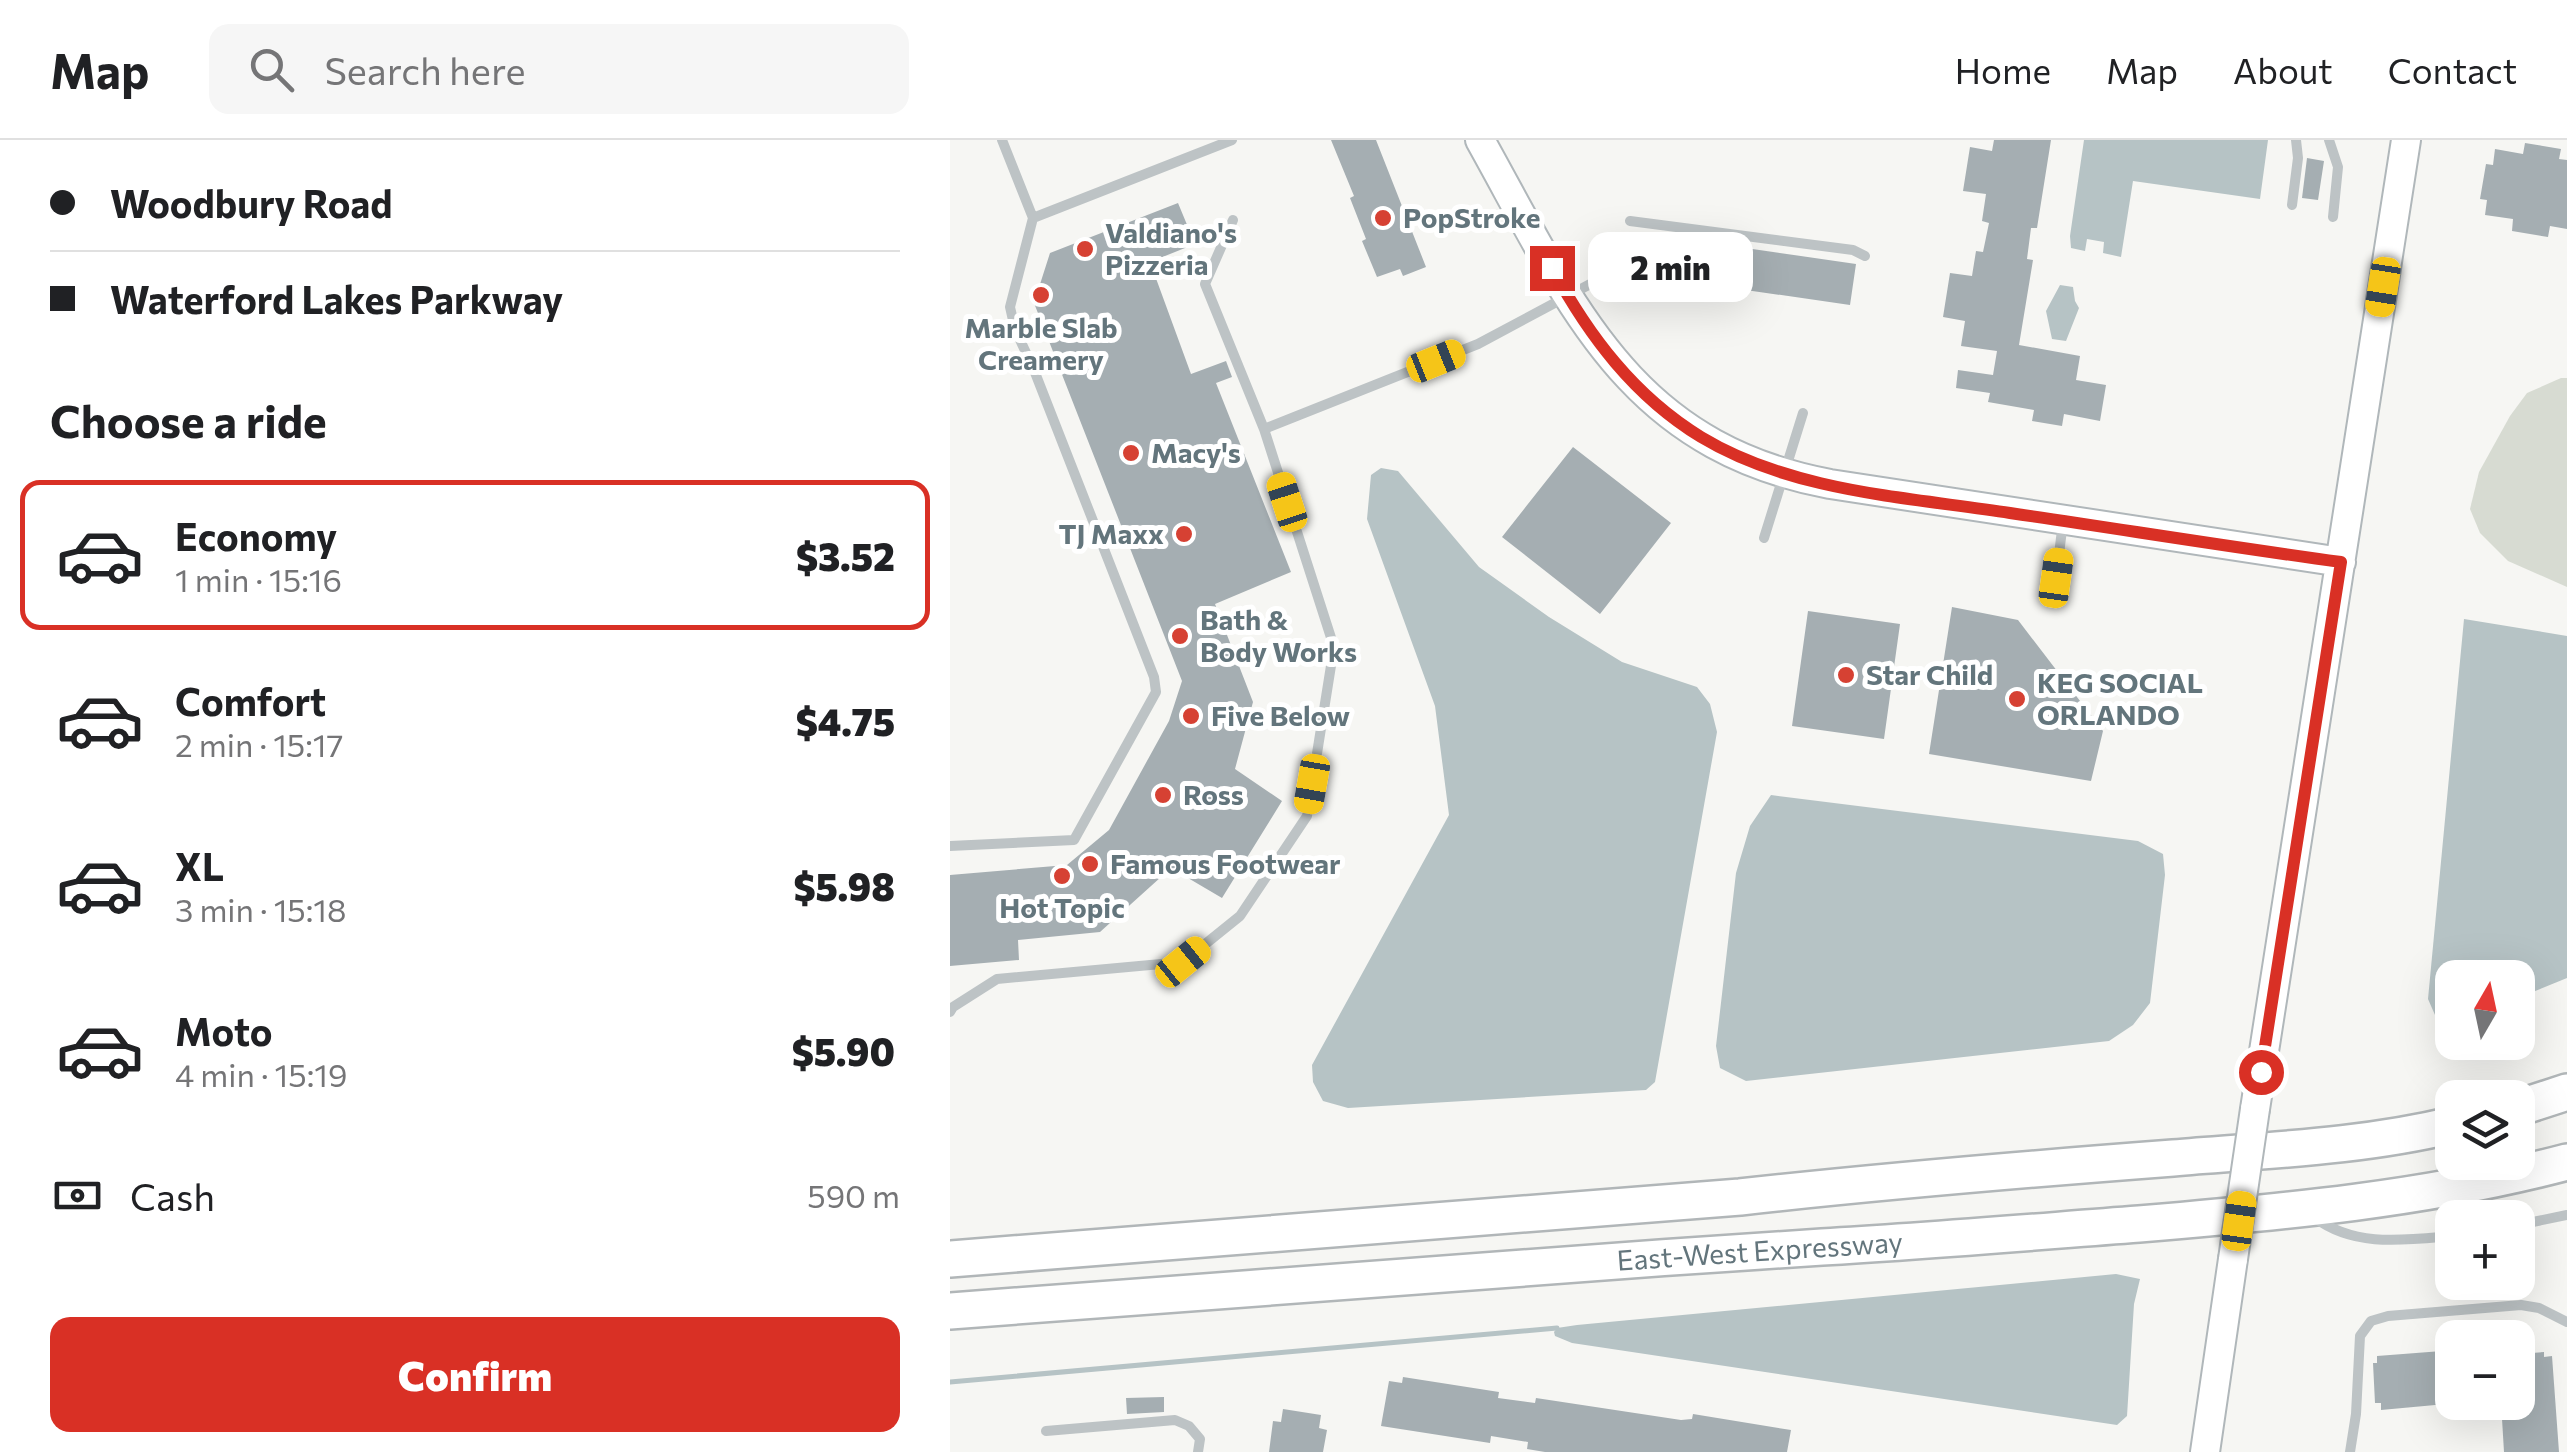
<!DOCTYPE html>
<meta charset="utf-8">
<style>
:root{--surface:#fff;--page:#f6f6f6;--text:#202124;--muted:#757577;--line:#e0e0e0;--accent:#d93025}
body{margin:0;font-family:Commissioner,sans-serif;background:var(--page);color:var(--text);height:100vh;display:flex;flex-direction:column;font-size:38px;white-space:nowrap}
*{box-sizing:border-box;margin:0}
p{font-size:32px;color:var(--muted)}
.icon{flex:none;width:55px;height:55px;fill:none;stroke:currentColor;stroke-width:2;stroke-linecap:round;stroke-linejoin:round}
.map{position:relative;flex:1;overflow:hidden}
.drawer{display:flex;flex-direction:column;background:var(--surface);width:950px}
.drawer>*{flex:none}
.banner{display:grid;align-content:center;height:220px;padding:0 50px;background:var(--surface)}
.needle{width:65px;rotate:9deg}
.fabs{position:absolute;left:1485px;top:820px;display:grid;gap:20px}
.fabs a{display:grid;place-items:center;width:100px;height:100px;border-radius:20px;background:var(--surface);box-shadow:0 10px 40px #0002;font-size:50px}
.end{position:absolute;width:45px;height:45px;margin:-22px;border:12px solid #d93025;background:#fff;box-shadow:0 0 0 5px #fff}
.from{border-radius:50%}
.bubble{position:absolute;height:70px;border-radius:20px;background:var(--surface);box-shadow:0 10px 40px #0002;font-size:32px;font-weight:800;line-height:70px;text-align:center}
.car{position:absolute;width:30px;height:60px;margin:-30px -15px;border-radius:12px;box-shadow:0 0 8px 2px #0007;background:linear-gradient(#f5c518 24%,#345 0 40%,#f5c518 0 76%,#345 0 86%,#f5c518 0)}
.banner b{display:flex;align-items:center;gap:35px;height:95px;font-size:38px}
.banner b+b{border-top:2px solid var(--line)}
.banner i{width:25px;height:25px;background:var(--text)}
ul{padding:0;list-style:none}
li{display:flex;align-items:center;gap:30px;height:150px;margin:0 20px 15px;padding:0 30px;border:5px solid transparent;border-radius:20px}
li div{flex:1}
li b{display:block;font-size:38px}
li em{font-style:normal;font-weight:800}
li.on{border-color:var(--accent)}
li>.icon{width:90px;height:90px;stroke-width:1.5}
h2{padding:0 50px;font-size:45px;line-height:120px}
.pay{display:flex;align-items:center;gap:25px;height:110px;padding:0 50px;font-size:38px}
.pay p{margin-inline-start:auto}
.action{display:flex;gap:20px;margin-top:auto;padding:20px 50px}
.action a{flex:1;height:115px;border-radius:20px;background:var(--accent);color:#fff;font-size:40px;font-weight:800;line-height:115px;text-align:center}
header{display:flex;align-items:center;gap:60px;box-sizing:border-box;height:140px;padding:0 50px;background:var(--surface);border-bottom:2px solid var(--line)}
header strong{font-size:48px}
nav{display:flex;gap:55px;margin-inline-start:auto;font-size:35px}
.search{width:700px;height:90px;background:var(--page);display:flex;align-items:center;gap:25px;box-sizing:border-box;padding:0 35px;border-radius:20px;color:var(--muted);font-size:38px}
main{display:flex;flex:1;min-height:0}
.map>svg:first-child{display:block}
.green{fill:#d7dbd2}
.water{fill:#b6c3c5}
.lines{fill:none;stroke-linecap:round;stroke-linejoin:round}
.stream{stroke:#b6c3c5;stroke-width:5}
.building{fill:#a5aeb2}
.secondary-casing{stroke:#b0b7ba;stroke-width:32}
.highway-casing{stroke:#b1b6b8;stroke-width:40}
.lane{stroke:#bdc3c5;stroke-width:10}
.secondary{stroke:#fff;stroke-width:28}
.highway{stroke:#fff;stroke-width:35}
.secondary-bridge-casing{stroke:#b0b7ba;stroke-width:32;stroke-linecap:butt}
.secondary-bridge{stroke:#fff;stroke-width:28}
.route{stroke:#d93025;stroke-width:12}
.poi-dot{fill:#d64133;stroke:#fff;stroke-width:4}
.labels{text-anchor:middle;stroke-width:10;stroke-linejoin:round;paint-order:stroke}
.poi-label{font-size:28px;font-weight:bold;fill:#63757c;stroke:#fff;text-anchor:start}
.street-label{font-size:28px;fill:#63757c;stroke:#fff}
</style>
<header>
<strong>Map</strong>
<div class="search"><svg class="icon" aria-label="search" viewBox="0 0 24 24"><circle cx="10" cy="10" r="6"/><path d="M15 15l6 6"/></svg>Search here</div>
<nav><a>Home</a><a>Map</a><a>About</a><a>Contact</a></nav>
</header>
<main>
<section class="drawer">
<div class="banner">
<b><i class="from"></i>Woodbury Road</b>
<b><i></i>Waterford Lakes Parkway</b>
</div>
<h2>Choose a ride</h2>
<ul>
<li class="on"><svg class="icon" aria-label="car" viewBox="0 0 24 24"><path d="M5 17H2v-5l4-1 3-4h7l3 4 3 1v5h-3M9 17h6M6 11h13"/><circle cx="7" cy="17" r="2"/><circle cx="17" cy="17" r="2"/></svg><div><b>Economy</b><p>1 min · 15:16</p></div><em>$3.52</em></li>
<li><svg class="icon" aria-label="car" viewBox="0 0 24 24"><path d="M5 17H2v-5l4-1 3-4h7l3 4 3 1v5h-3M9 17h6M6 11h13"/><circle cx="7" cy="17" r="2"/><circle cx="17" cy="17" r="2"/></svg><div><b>Comfort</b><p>2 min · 15:17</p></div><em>$4.75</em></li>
<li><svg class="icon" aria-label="car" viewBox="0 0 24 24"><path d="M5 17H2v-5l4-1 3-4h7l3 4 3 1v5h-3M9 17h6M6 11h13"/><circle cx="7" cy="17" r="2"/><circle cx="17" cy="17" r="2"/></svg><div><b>XL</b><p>3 min · 15:18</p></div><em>$5.98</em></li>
<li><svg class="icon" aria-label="car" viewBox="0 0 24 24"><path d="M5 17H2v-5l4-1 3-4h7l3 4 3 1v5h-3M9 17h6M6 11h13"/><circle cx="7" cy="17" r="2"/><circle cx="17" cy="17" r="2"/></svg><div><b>Moto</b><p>4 min · 15:19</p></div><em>$5.90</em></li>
</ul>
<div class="pay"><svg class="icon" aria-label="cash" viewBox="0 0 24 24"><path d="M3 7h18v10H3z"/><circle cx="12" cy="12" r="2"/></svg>Cash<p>590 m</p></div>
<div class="action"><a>Confirm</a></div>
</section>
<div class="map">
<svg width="1617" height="1312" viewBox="0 0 1617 1312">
<rect width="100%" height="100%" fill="#f6f6f3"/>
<path class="green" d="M 1611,238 L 1617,238 L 1617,447 L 1558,421 L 1530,393 L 1520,369 L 1529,332 L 1560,276 L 1577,253 Z"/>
<path class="water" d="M 1134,0 L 1318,0 L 1310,59 L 1183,41 L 1171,117 L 1153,113 L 1154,102 L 1137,99 L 1135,111 L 1121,108 L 1120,96 Z
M 1110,145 L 1123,147 L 1125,161 L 1129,168 L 1116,201 L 1102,199 L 1096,171 Z
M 431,328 L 448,331 L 529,427 L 599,477 L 672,522 L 747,547 L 760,564 L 767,592 L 705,942 L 696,950 L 398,968 L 373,961 L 363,942 L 362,925 L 499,675 L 485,566 L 417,379 L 421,335 Z
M 1514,479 L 1617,496 L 1617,838 L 1568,858 L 1568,838 L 1502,838 L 1502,879 L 1485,875 L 1478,859 Z
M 821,655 L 1188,701 L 1213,714 L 1215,735 L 1200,863 L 1183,885 L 1159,901 L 796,941 L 770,928 L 766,906 L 786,733 L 800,686 Z
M 1166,1134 L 1190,1139 L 1184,1164 L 1177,1276 L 1167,1285 L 622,1203 L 605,1196 L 604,1192 L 607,1188 L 627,1185 Z"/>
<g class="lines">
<path class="stream" d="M 0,1242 L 607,1188"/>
</g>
<path class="building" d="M 381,0 L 426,0 L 476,127 L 453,136 L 450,129 L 427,137 L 412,101 L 416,99 L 400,58 L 404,56 Z
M 1044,0 L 1101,0 L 1087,88 L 1081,88 L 1077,119 L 1083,120 L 1069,205 L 1130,216 L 1126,240 L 1156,245 L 1150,281 L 1114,274 L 1112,286 L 1082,281 L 1084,270 L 1038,262 L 1040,253 L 1006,248 L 1008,230 L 1043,235 L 1047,211 L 1011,206 L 1015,181 L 993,177 L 1000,133 L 1022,136 L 1026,111 L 1033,112 L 1039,83 L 1032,81 L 1036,54 L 1013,51 L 1020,7 L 1042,11 Z
M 1575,3 L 1611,9 L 1609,19 L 1617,20 L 1617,89 L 1600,86 L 1598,97 L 1562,91 L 1563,79 L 1535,75 L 1537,60 L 1530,59 L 1536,24 L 1543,25 L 1545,9 L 1573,14 Z
M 1357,18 L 1374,21 L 1368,60 L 1352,58 Z
M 228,63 L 245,104 L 200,122 L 241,234 L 276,221 L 282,237 L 266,243 L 341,432 L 265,464 L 303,562 L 285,629 L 332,661 L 272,758 L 221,728 L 150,792 L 68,800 L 69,820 L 0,826 L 0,735 L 117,725 L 159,690 L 219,581 L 232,541 L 84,163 L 100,113 Z
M 692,93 L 906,124 L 900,165 L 699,136 L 701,122 L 688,120 Z
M 623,307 L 721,383 L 650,474 L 552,397 Z
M 1002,467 L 1068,480 L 1153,591 L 1141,641 L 979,614 Z
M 858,471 L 950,484 L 934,599 L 842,586 Z
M 1492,1211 L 1493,1218 L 1502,1217 L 1502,1256 L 1496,1256 L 1496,1264 L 1431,1270 L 1431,1263 L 1425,1263 L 1423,1223 L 1427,1223 L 1427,1216 Z
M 1594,1212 L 1594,1217 L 1602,1216 L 1609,1312 L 1554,1312 L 1551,1262 L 1568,1262 L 1568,1214 Z
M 453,1237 L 549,1252 L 548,1258 L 585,1263 L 586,1258 L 731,1280 L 742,1279 L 743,1274 L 841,1290 L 837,1312 L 595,1312 L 577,1309 L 578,1302 L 541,1296 L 540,1303 L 431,1286 L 439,1241 L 452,1243 Z
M 214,1257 L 214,1272 L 177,1274 L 176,1258 Z
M 333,1269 L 371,1275 L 369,1288 L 377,1290 L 373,1312 L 319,1312 L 323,1281 L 331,1282 Z"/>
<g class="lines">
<g class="secondary-casing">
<path id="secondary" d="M 530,0 C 621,163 677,306 880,344 L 1391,422
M 1305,969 L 1456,0
M 1255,1312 L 1283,1119"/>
</g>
<g class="highway-casing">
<g id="highway">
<path d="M 1568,968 L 1617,952"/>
<path d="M 0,1119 L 790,1057 C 934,1041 1078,1029 1223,1018 C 1316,1010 1411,1007 1502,985"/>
<path id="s1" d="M 0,1171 C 290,1148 581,1126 872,1107 C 978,1101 1083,1092 1189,1084 C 1333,1072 1477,1059 1617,1022"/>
</g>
</g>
<path class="lane" d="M 52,0 L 83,78
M 1379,0 L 1388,27 L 1383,77
M 1342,65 L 1348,18 L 1346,0
M 680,81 L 903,110 L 915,116
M 314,289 L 528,204 L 674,126
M 814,398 L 853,273
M 1106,438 L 1113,382
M 0,706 L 124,700 L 206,552 L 204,537 L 84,230 L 65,189 L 60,167 L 83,78 L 282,0
M 0,872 L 3,867 L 47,839 L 233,822 L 290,776 L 357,676 L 384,507 L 314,289 L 255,144 L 283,80
M 1364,1077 C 1404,1108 1456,1100 1502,1096
M 1568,1085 L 1617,1075
M 96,1291 L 225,1280 L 239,1286 L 250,1299 L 248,1312
M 1400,1312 L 1406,1274 L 1410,1196 L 1421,1181 L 1438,1176 L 1571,1165 L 1589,1168 L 1617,1182"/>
<use href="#secondary" class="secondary"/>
<use href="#highway" class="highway"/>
<g class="secondary-bridge-casing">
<path id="secondary-bridge" d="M 1283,1119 L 1305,969"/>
</g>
<use href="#secondary-bridge" class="secondary-bridge"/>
</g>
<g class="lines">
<path class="route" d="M 602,128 C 639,196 684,256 751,297 C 842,352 957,357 1060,373 C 1170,389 1280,407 1391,422 L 1311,932"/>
</g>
<g class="poi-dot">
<circle cx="433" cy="78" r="10"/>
<circle cx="135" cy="109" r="10"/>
<circle cx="91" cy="155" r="10"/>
<circle cx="181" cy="313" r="10"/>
<circle cx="234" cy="394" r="10"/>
<circle cx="230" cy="496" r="10"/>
<circle cx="896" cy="535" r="10"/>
<circle cx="1067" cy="559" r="10"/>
<circle cx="241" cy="576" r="10"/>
<circle cx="213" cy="655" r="10"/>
<circle cx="140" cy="724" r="10"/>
<circle cx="112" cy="736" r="10"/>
</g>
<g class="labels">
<g class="poi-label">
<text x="453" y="88">PopStroke</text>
<text x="155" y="103">Valdiano's<tspan x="155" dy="32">Pizzeria</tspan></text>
<text x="91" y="198" text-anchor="middle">Marble Slab<tspan x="91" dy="32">Creamery</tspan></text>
<text x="201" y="323">Macy's</text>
<text x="214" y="404" text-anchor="end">TJ Maxx</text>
<text x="250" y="490">Bath &amp;<tspan x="250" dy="32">Body Works</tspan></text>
<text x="916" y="545">Star Child</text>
<text x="1087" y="553">KEG SOCIAL<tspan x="1087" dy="32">ORLANDO</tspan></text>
<text x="261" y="586">Five Below</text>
<text x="233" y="665">Ross</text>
<text x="160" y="734">Famous Footwear</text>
<text x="112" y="778" text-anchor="middle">Hot Topic</text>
</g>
<g class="street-label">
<text dy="10" stroke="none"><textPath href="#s1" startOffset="812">East-West Expressway</textPath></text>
</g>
</g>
</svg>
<div class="fabs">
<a><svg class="needle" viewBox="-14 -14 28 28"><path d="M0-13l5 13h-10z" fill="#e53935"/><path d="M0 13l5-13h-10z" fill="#757577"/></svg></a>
<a><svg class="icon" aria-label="layers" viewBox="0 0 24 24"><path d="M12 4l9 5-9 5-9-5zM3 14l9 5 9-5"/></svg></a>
<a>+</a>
<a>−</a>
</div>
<i class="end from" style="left:1311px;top:932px"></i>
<i class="end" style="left:602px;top:128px"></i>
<div class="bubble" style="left:638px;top:92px;width:165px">2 min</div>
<i class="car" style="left:1433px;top:147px;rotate:189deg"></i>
<i class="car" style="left:486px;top:221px;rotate:68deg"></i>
<i class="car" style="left:337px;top:362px;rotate:342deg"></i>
<i class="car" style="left:1106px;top:438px;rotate:8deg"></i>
<i class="car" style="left:362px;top:644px;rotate:190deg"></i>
<i class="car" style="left:233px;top:822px;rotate:51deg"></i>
<i class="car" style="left:1289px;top:1081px;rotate:8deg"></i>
</div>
</main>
